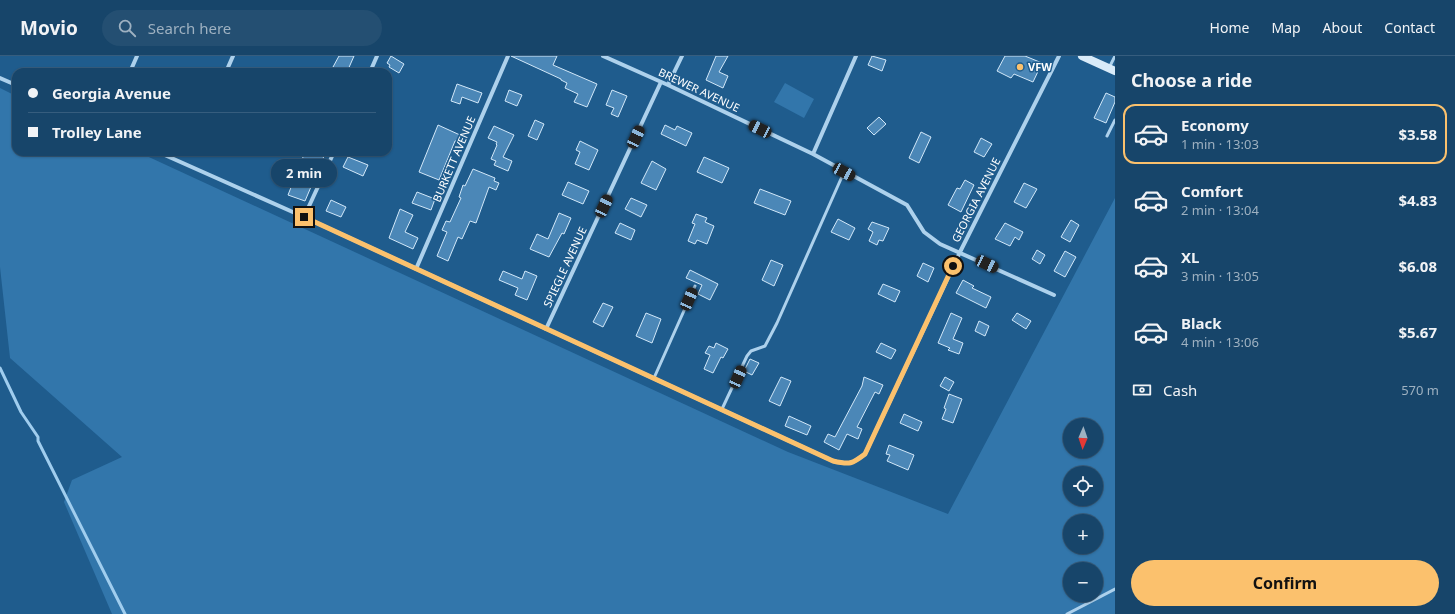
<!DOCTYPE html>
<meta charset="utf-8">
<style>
:root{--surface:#17456a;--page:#244f72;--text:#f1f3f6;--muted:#9eb1c1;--line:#365d7e;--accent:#fbc16d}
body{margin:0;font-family:"Noto Sans",sans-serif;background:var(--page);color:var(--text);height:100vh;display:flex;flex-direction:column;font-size:15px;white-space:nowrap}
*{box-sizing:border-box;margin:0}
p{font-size:13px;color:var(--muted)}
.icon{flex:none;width:22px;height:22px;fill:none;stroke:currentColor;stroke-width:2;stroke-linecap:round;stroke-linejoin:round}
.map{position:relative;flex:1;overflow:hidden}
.drawer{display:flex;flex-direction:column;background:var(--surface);width:340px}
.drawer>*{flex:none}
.top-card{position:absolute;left:12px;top:12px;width:380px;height:88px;border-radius:12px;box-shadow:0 1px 3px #0004,0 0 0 1px var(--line);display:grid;align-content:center;height:88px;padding:0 16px;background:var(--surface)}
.needle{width:26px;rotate:182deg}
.buttons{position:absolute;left:1063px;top:362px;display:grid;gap:8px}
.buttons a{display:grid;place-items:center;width:40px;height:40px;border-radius:50%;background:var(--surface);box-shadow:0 1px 3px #0004,0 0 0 1px var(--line);font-size:20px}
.end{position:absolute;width:18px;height:18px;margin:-9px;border:5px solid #fbc16d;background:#111;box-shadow:0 0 0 2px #111}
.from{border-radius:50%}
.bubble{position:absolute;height:28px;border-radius:14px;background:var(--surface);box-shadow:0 1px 3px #0004,0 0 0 1px var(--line);font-size:13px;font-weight:700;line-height:28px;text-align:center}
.car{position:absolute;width:12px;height:24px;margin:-12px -6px;border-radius:5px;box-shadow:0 0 3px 1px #0007;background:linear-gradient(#222 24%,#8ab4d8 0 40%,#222 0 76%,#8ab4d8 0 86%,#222 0)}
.top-card b{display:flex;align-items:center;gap:14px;height:38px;font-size:15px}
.top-card b+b{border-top:1px solid var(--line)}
.top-card i{width:10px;height:10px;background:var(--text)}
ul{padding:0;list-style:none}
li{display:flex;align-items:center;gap:12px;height:60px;margin:0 8px 6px;padding:0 8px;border:2px solid transparent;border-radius:12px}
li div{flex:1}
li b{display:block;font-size:15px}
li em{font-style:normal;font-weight:700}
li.on{border-color:var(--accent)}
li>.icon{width:36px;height:36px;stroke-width:1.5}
h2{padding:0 16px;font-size:18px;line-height:48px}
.pay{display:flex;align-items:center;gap:10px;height:44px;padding:0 16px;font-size:15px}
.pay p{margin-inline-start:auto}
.cta{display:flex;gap:8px;margin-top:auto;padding:8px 16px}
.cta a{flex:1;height:46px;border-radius:24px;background:var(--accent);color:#111;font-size:16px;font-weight:700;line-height:46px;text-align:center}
header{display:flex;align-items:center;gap:24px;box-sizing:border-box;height:56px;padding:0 20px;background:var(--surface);border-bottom:1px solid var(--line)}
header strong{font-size:19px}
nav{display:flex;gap:22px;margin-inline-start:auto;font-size:14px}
.search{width:280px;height:36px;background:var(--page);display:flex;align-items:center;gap:10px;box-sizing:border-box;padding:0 14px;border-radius:22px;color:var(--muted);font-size:15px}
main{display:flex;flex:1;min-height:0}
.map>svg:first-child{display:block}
.green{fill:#3276ab;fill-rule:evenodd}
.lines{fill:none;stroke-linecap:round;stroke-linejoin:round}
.stream{stroke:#a0cdee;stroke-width:3}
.building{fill:#4b87b7;stroke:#d2e8f9}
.lane{stroke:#add1ec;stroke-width:3}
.street{stroke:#add1ec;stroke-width:4}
.secondary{stroke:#d9ebf9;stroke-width:8}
.route{stroke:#fbc16d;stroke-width:5}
.poi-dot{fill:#fbc16d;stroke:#1f5c8d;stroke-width:1.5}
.labels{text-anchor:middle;stroke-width:3;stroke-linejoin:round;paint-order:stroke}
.poi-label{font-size:11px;font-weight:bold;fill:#fff;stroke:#1f5c8d;text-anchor:start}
.street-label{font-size:11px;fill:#fff;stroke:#1f5c8d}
</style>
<header>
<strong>Movio</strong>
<div class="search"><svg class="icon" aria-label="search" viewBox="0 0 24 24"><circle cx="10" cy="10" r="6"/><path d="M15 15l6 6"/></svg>Search here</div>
<nav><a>Home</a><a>Map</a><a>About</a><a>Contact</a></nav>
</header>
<main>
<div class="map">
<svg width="1115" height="558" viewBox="0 0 1115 558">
<rect width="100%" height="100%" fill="#1f5c8d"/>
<path class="green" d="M 785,27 L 814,43 L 804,62 L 774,46 Z
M 0,32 L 16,40 L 16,96 L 138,96 L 788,396 L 948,458 L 1115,142 L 1115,558 L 112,558 L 64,446 L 72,424 L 122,401 L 10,302 L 0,211 ZM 1070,369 L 1096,369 L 1096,395 L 1070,395 ZM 1070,417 L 1096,417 L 1096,443 L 1070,443 ZM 1070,465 L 1096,465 L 1096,491 L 1070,491 ZM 1070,513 L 1096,513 L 1096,539 L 1070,539 Z"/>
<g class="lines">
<path class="stream" d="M 0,312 L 21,356 L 38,381 L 38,385 L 125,558"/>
</g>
<path class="building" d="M 339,0 L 354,0 L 347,16 L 333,11 Z
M 391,0 L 404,8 L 399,17 L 389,11 L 390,9 L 387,7 Z
M 511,0 L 557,0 L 553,9 L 597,28 L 587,51 L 574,46 L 578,38 L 565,32 L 567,27 L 561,24 L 561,23 Z
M 716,0 L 728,0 L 719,16 L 728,20 L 723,32 L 706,24 Z
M 872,0 L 886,4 L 882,15 L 868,9 Z
M 1005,0 L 1025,0 L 1042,7 L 1033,26 L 1014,18 L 1011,22 L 997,15 Z
M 457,28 L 482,37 L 478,47 L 462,41 L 460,48 L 451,45 Z
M 509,34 L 522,39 L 517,50 L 505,45 Z
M 612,34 L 627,40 L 618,61 L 611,58 L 614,52 L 606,49 Z
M 1106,37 L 1115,41 L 1115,46 L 1106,67 L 1094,62 Z
M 879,61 L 886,68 L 874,79 L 867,72 Z
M 535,64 L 544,68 L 537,84 L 528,80 Z
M 438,69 L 460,79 L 457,85 L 455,85 L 439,124 L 419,116 Z
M 665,69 L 675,74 L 677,70 L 692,77 L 686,90 L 661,78 Z
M 494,70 L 514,79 L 503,101 L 512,105 L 508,115 L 494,109 L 496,105 L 491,103 L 497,89 L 496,88 L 497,86 L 488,82 Z
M 921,76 L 931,81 L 919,107 L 909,102 Z
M 981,82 L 992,88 L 984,101 L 974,96 Z
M 580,85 L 598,94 L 589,114 L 575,108 L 580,96 L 576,94 Z
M 305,96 L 316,96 L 324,100 L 305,145 L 288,139 Z
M 348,101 L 368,109 L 363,120 L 343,111 Z
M 704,101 L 729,112 L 722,127 L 697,116 Z
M 652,105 L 666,113 L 656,134 L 641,127 Z
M 473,113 L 495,122 L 494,125 L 499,127 L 496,134 L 489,131 L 476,167 L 470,165 L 462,183 L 458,181 L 448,205 L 437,200 L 447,176 L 442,174 L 446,165 L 450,166 L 461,142 L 459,141 L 463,129 L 465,130 Z
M 965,124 L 974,129 L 961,156 L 948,149 L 957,132 L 960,133 Z
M 568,126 L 589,135 L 583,148 L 562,139 Z
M 1024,127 L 1037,133 L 1026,152 L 1014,146 Z
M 760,133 L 791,145 L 785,159 L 754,147 Z
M 417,136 L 435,143 L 431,154 L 412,147 Z
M 631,142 L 647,149 L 641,161 L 625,153 Z
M 331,144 L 346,151 L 341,161 L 326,155 Z
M 400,153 L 413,159 L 405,176 L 418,182 L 413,193 L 389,182 Z
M 559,157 L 571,162 L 564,178 L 562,177 L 549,201 L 530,193 L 537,178 L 548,183 Z
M 696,158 L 707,162 L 705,166 L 714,170 L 707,188 L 697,184 L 695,188 L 688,185 L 695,168 L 692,167 Z
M 838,163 L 855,172 L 849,184 L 831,176 Z
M 1071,164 L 1079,169 L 1070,186 L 1061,181 Z
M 872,166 L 889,172 L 883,185 L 879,184 L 877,189 L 869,185 L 873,176 L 868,173 Z
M 620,167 L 635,174 L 631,184 L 615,177 Z
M 1005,167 L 1023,176 L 1019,184 L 1015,181 L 1010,190 L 995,183 Z
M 1037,194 L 1045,199 L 1040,208 L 1032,203 Z
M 1065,195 L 1076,201 L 1065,221 L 1054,215 Z
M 771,204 L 783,209 L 774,230 L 762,224 Z
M 923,207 L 934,212 L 928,226 L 917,220 Z
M 690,214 L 718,228 L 710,244 L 698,238 L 702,229 L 686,222 Z
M 503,215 L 522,223 L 525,215 L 537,220 L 527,244 L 515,239 L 518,232 L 499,224 Z
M 963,224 L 974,230 L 972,232 L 991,241 L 986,252 L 956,237 Z
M 883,228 L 900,235 L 895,246 L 878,238 Z
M 603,247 L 613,251 L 603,271 L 593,266 Z
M 646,257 L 661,263 L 652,287 L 636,280 Z
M 951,257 L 962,262 L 953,283 L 963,287 L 959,298 L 948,294 L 950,292 L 938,287 Z
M 1017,257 L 1031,265 L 1026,273 L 1012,264 Z
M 979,265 L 989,270 L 985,280 L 975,275 Z
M 716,287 L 728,293 L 723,302 L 721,301 L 713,317 L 704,313 L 710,299 L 705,297 L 709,290 L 714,292 Z
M 881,287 L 896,294 L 891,303 L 876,296 Z
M 750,303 L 759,307 L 752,319 L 744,315 Z
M 781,321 L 791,325 L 780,350 L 769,345 Z
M 864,321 L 883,329 L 879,338 L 875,336 L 857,371 L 862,373 L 858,383 L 847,378 L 839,394 L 824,386 L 828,378 L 835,381 L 862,330 Z
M 945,321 L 954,326 L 949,335 L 940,330 Z
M 949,338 L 962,343 L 953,367 L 942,363 L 946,353 L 944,352 Z
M 904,358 L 922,366 L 918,375 L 900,367 Z
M 789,360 L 811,370 L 807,379 L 785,370 Z
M 889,389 L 914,399 L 908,414 L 887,405 L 890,399 L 886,398 Z"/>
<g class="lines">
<path class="lane" d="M 1109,12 L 1115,0
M 1107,80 L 1115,64
M 654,322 L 695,230
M 722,353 L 747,300 L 751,295 L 765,290 L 777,267 L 844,116
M 1067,558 L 1115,533"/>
<path class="street" d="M 603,0 L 668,29 L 813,98 L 907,149 L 924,176 L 940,188 L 1054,239
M 130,16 L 137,0
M 226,16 L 233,0
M 370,16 L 377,0
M 0,22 L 16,29
M 668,29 L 682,0
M 158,96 L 304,161 L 833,405 C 850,409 852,408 865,398 L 960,196 L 1059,0
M 813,98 L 856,0
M 304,161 L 334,96
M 416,213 L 508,0
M 546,273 L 661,26"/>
<path class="secondary" d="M 1082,0 L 1115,15"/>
</g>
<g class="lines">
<path class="route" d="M 304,161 L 833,405 C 850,409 852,408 865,398 L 953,210"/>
</g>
<circle class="poi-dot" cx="1020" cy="11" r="4"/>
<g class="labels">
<g class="poi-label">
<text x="1028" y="15">VFW</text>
</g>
<g class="street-label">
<text transform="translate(699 34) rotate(25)" y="4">BREWER AVENUE</text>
<text transform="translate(454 103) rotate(-67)" y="4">BURKETT AVENUE</text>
<text transform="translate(976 144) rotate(-63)" y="4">GEORGIA AVENUE</text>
<text transform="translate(565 211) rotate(-65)" y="4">SPIEGLE AVENUE</text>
</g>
</g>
</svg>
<div class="buttons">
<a><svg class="needle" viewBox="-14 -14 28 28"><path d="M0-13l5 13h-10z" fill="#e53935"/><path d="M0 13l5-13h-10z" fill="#9eb1c1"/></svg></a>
<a><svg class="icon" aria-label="locate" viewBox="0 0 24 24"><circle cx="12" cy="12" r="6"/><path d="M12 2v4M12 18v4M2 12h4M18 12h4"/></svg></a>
<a>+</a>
<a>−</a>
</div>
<i class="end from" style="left:953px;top:210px"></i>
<i class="end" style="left:304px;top:161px"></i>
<div class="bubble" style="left:271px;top:103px;width:66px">2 min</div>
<i class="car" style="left:760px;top:73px;rotate:296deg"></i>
<i class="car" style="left:636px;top:81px;rotate:25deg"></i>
<i class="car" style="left:844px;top:116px;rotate:118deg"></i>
<i class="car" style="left:604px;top:150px;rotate:25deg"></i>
<i class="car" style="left:987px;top:208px;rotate:115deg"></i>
<i class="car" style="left:689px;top:243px;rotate:24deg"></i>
<i class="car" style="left:738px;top:321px;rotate:24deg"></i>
<div class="top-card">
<b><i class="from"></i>Georgia Avenue</b>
<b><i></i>Trolley Lane</b>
</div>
</div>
<section class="drawer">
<h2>Choose a ride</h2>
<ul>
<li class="on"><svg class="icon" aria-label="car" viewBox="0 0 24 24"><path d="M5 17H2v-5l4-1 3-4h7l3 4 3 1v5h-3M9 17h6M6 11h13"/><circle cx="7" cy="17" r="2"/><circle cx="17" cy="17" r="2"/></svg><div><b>Economy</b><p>1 min · 13:03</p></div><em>$3.58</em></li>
<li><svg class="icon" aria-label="car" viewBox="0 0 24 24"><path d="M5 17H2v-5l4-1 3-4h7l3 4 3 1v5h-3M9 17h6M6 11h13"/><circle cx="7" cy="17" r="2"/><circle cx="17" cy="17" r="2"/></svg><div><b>Comfort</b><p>2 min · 13:04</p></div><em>$4.83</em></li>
<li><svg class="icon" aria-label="car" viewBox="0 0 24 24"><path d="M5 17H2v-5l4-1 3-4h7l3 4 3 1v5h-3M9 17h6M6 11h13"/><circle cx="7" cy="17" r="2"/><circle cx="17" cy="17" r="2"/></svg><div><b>XL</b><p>3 min · 13:05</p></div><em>$6.08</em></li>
<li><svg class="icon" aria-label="car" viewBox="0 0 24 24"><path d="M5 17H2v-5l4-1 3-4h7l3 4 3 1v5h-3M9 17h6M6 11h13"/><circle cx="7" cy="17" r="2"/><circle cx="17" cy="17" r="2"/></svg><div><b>Black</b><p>4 min · 13:06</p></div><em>$5.67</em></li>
</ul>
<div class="pay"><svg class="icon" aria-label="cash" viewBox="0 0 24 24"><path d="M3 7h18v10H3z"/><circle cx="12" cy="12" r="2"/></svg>Cash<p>570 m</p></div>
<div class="cta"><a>Confirm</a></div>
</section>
</main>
